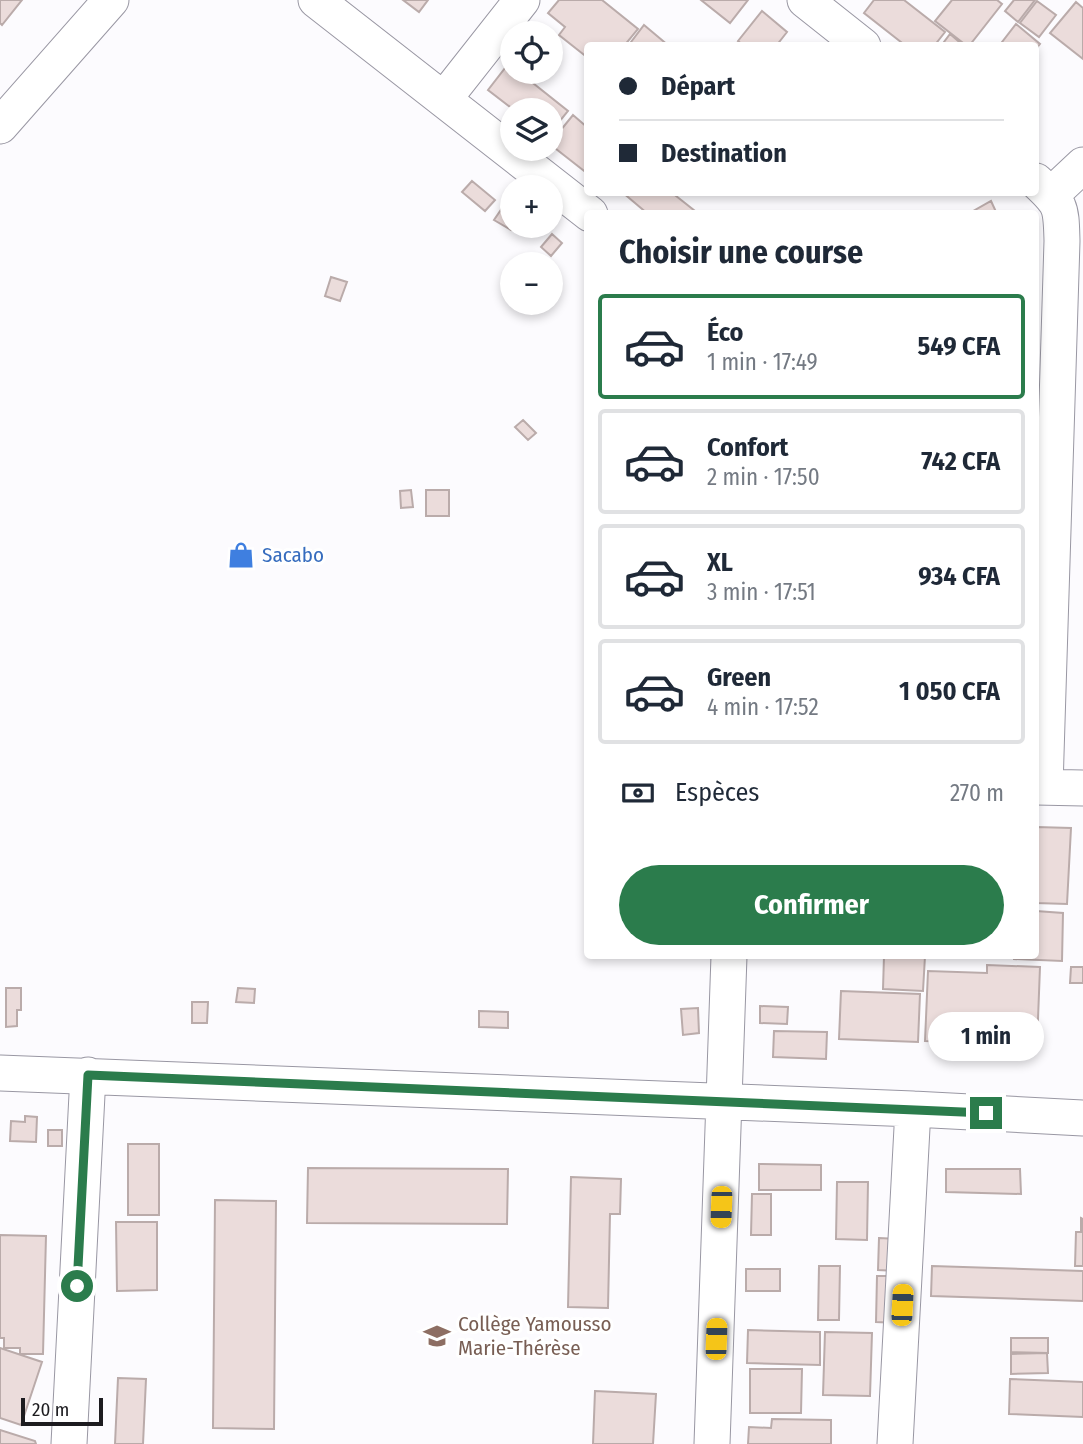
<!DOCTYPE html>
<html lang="fr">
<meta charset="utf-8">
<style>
:root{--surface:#fff;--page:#f2f2f3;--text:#1f2937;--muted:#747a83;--line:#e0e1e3;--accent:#2b7c4c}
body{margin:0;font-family:"Fira Sans Condensed",sans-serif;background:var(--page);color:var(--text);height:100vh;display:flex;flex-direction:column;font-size:26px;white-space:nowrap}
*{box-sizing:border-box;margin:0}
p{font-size:23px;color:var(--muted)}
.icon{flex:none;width:38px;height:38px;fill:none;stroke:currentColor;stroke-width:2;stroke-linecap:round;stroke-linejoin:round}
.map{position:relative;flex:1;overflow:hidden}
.panel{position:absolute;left:584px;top:210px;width:455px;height:749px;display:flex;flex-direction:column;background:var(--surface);border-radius:7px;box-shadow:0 4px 10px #0003}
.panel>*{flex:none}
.guide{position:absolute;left:584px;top:42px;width:455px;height:154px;border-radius:7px;box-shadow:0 4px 10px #0003;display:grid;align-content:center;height:154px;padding:0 35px;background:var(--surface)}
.fabs{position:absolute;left:500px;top:21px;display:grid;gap:14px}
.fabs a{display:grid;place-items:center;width:63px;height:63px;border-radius:50%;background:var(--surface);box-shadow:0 4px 10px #0003;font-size:35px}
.scale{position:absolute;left:21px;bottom:18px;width:82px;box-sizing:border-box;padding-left:7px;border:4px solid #1c1b1f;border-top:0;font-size:19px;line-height:24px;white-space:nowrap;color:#1c1b1f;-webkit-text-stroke:5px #fff;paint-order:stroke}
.end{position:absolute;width:32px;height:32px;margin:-16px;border:9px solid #2b7c4c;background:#fff;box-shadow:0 0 0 4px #fff}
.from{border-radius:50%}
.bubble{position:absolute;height:49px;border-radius:24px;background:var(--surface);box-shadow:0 4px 10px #0003;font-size:23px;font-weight:700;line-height:49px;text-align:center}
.car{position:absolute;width:21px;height:42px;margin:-21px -10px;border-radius:9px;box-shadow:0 0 5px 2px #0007;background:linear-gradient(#f5c518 24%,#345 0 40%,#f5c518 0 76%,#345 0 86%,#f5c518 0)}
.guide b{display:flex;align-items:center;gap:24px;height:66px;font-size:26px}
.guide b+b{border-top:2px solid var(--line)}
.guide i{width:18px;height:18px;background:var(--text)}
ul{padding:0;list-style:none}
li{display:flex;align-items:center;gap:21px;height:105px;margin:0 14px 10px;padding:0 21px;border:4px solid var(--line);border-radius:7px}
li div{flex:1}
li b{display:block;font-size:26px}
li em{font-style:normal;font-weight:700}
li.selected{border-color:var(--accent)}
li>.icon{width:63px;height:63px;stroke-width:1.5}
h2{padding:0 35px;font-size:32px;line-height:84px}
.pay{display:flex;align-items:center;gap:18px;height:77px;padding:0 35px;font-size:26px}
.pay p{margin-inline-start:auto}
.cta{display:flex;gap:14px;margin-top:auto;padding:14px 35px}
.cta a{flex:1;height:80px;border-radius:42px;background:var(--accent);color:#fff;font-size:28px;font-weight:700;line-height:80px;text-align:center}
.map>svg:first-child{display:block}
.building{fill:#ebdcdb;stroke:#baabaa;stroke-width:2}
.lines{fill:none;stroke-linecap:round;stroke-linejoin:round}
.minor-casing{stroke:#9997a3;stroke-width:37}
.minor{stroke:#fff;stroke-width:35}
.route{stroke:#2b7c4c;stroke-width:9}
.labels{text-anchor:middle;stroke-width:6;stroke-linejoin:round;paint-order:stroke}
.shop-label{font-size:21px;fill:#366cbe;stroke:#fff;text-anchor:start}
.education-label{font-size:21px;fill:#785e54;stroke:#fff;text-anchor:start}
</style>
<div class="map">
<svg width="1083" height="1444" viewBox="0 0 1083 1444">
<rect width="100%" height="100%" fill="#fcfbfe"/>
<path class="building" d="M 0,0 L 22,0 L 2,25 L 0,23 Z
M 403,0 L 428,0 L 419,12 Z
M 559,0 L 602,0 L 638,29 L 624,46 L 588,46 L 588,58 L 559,35 L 565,27 L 548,13 Z
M 701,0 L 748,0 L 730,23 Z
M 874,0 L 904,0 L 945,32 L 934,46 L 906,46 L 864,13 Z
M 952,0 L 997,0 L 1002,4 L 969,46 L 967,46 L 935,21 Z
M 1014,0 L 1035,0 L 1018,22 L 1005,11 Z
M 1037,1 L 1056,15 L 1039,37 L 1020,23 Z
M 1076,2 L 1083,8 L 1083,59 L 1050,33 Z
M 762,11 L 787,32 L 776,46 L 744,46 L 738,41 Z
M 1016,24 L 1040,44 L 1036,49 L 1036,46 L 999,46 Z
M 644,25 L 669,46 L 628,46 Z
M 950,34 L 964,46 L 941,46 Z
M 509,63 L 513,66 L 513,72 L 519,72 L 568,111 L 551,132 L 551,110 L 514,110 L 488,90 Z
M 573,115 L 588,128 L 588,174 L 551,145 L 551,142 Z
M 472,181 L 495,200 L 485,211 L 462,192 Z
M 622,192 L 671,192 L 695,211 L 693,214 L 648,214 Z
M 507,201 L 513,205 L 514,226 L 511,230 L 494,220 Z
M 991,201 L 997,214 L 968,214 Z
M 552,234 L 562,243 L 551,256 L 541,247 Z
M 331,277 L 347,282 L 340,301 L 325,296 Z
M 523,420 L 536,433 L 528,440 L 515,427 Z
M 411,490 L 413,507 L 401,508 L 400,491 Z
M 426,490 L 449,490 L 449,516 L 426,516 Z
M 1036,827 L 1071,828 L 1067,904 L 1036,903 Z
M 1036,911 L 1063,913 L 1062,961 L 1014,959 L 1014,956 L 1036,956 Z
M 884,956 L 925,956 L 923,991 L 883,989 Z
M 987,965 L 1040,967 L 1037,1045 L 925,1041 L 928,971 L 987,973 Z
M 1071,967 L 1083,967 L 1083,983 L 1070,983 Z
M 6,988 L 21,988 L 21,1010 L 17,1010 L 17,1026 L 6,1027 Z
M 238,988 L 255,989 L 254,1003 L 236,1002 Z
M 841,991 L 920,994 L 918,1042 L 839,1039 Z
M 192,1002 L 208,1002 L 207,1023 L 192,1023 Z
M 760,1006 L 788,1007 L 787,1024 L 760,1023 Z
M 698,1008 L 699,1033 L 683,1035 L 681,1009 Z
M 479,1011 L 508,1012 L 508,1028 L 479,1027 Z
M 774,1031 L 827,1032 L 826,1059 L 773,1057 Z
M 25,1116 L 37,1117 L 36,1142 L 10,1141 L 11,1121 L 25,1122 Z
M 48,1130 L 62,1130 L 62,1146 L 48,1146 Z
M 128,1144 L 159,1144 L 159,1215 L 128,1215 Z
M 759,1164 L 821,1165 L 821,1190 L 759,1190 Z
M 308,1168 L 508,1169 L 507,1224 L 307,1223 Z
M 946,1169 L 1020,1169 L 1021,1194 L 946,1192 Z
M 571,1177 L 621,1179 L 620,1214 L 610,1214 L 608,1308 L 568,1307 Z
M 837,1182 L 868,1182 L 867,1240 L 836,1239 Z
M 752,1194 L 771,1194 L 771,1235 L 751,1235 Z
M 215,1200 L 276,1201 L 274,1429 L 213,1428 Z
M 1081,1218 L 1083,1219 L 1083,1266 L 1075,1266 L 1076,1232 L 1081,1232 Z
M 116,1222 L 157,1222 L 157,1290 L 117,1291 Z
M 0,1235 L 46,1236 L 43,1354 L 20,1354 L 20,1348 L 4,1348 L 4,1338 L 0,1338 Z
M 879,1238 L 898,1239 L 897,1271 L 878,1270 Z
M 819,1266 L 840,1266 L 839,1320 L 818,1320 Z
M 932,1266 L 1083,1271 L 1083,1301 L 931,1296 Z
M 746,1269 L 780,1269 L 780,1291 L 746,1291 Z
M 877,1276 L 900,1276 L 898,1323 L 876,1322 Z
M 748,1330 L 820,1332 L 820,1365 L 747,1363 Z
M 825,1332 L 872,1333 L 870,1396 L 823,1395 Z
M 1011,1338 L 1048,1338 L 1048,1353 L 1011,1352 Z
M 0,1348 L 42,1362 L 21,1425 L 0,1418 Z
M 1047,1353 L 1048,1373 L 1011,1374 L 1011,1354 Z
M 750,1369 L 802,1369 L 801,1413 L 750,1413 Z
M 118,1378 L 146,1379 L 143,1444 L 115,1444 Z
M 1010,1379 L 1083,1382 L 1083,1417 L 1009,1414 Z
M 595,1391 L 656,1394 L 653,1444 L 593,1444 Z
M 772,1419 L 831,1420 L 831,1444 L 748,1444 L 749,1427 L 771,1428 Z
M 0,1430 L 35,1441 L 36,1444 L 0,1444 Z"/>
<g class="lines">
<g class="minor-casing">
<path id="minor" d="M 316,0 L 590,214
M 805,0 L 863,46
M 444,99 L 522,0
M 0,126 L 111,0
M 1036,181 C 1062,205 1061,207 1062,241 L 1045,787
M 1051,195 L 1083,165
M 1036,787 L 1083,788
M 0,1073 L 913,1109 L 1083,1118
M 69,1444 L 88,1075
M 712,1444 L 729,956
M 895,1444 L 913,1109"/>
</g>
<use href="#minor" class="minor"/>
</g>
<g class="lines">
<path class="route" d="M 77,1286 L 88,1075 L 986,1113"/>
</g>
<defs>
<g id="shop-bare" transform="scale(2.1)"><path d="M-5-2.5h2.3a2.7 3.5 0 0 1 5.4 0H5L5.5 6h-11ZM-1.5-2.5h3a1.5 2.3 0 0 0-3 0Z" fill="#3f7fe0" stroke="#fff" stroke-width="2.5" paint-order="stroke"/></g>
<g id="school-bare" transform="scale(2.1)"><path d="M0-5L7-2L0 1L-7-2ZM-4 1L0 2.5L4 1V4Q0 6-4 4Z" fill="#8d6e63" stroke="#fff" stroke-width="2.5" paint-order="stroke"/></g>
</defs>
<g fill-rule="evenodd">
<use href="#shop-bare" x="241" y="555"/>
<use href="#school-bare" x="437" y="1336"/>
</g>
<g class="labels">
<g class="shop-label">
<text x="262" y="562">Sacabo</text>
</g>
<g class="education-label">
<text x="458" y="1331">Collège Yamousso<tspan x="458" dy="24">Marie-Thérèse</tspan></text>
</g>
</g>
</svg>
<div class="fabs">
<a><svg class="icon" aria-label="locate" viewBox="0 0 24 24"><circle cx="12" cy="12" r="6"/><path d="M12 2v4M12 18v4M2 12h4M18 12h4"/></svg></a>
<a><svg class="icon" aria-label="layers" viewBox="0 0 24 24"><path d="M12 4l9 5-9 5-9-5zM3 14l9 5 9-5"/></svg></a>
<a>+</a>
<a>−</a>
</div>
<div class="scale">20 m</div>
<i class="end from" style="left:77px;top:1286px"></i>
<i class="end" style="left:986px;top:1113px"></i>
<div class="bubble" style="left:928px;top:1012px;width:116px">1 min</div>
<i class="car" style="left:721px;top:1207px;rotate:182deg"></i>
<i class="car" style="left:902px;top:1305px;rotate:3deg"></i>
<i class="car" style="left:716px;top:1339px;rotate:2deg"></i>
<div class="guide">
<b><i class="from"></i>Départ</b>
<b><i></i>Destination</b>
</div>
<section class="panel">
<h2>Choisir une course</h2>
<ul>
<li class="selected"><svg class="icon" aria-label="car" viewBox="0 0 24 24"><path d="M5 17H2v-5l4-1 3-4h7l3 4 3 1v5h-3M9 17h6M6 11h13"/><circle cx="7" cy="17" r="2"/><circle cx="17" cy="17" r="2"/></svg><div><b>Éco</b><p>1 min · 17:49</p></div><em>549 CFA</em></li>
<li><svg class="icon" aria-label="car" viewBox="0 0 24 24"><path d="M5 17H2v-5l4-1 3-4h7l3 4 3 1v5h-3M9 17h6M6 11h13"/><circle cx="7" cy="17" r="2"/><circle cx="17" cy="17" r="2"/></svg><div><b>Confort</b><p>2 min · 17:50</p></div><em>742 CFA</em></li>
<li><svg class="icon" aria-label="car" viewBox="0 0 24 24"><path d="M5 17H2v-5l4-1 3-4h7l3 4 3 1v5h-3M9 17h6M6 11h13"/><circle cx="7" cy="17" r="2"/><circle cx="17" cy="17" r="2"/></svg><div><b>XL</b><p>3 min · 17:51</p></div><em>934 CFA</em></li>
<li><svg class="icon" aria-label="car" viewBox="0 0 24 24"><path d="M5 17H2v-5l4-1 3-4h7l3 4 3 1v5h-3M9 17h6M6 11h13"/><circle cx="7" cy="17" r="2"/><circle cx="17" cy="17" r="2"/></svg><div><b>Green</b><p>4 min · 17:52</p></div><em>1 050 CFA</em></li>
</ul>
<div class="pay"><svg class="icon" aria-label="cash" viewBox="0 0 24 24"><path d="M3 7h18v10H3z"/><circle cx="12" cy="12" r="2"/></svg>Espèces<p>270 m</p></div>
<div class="cta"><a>Confirmer</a></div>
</section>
</div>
